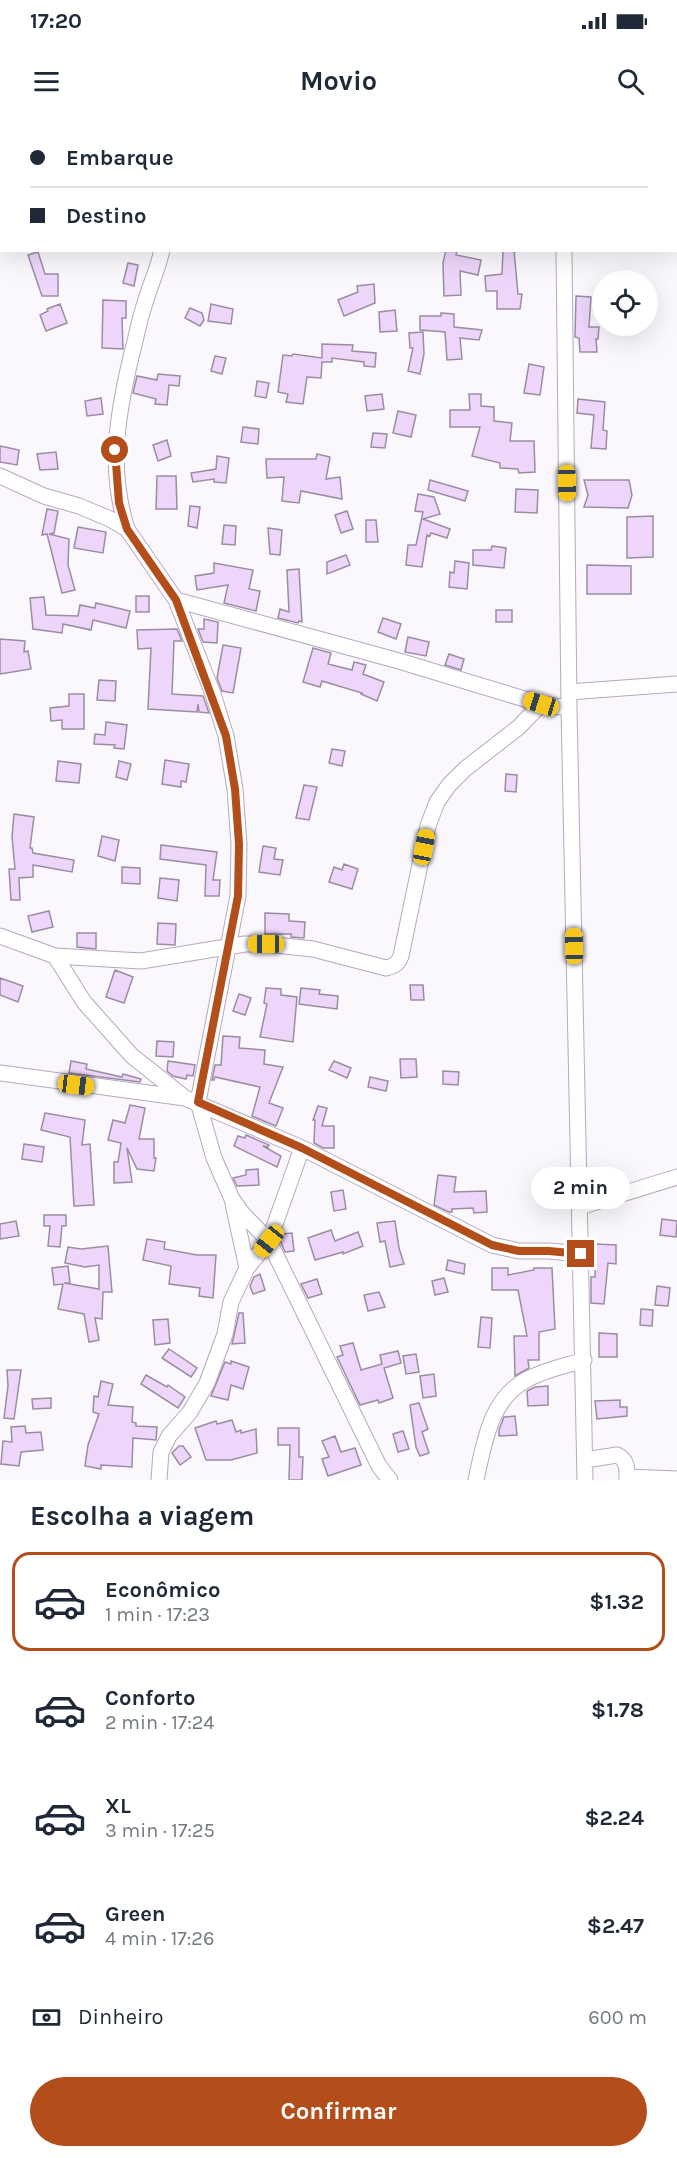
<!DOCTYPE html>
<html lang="pt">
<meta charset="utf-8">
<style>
:root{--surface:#fff;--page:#f6f6f7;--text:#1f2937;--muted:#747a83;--line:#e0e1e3;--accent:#b34e1b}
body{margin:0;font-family:Karla,sans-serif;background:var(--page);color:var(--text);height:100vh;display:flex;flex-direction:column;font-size:22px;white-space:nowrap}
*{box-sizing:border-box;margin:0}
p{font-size:20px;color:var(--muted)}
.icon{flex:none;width:33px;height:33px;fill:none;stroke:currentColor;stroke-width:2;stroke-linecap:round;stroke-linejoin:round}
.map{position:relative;height:1360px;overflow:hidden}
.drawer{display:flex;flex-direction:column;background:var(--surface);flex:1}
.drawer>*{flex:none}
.banner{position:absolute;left:0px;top:0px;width:678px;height:132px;box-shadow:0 6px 24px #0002;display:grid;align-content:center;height:132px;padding:0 30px;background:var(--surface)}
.buttons{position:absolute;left:592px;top:150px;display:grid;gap:12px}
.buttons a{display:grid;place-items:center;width:66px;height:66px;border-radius:50%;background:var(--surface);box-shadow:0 6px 24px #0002;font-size:30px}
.end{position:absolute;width:27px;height:27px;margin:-14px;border:8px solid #b34e1b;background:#fff;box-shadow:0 0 0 3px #fff}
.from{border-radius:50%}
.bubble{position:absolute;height:42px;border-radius:21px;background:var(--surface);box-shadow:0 6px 24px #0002;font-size:20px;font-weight:700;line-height:42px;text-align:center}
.car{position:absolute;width:18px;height:36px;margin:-18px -9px;border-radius:8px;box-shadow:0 0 4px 2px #0007;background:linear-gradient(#f5c518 24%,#345 0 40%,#f5c518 0 76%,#345 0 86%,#f5c518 0)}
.banner b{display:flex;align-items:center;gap:21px;height:57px;font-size:22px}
.banner b+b{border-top:2px solid var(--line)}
.banner i{width:15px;height:15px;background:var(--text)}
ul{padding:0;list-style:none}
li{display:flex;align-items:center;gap:18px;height:99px;margin:0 12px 9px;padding:0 18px;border:3px solid transparent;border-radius:18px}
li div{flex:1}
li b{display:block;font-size:22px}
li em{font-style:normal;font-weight:700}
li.selected{border-color:var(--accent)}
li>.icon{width:54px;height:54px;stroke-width:1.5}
h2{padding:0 30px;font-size:27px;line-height:72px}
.pay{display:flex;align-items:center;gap:15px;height:66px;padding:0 30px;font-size:22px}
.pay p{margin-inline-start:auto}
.action{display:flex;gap:12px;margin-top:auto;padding:12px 30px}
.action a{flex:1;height:69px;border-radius:36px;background:var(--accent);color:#fff;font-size:24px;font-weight:700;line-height:69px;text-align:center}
.status{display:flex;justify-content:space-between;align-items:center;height:42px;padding:0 30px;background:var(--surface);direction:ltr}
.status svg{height:16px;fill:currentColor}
header{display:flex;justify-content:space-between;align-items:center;height:78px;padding:0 30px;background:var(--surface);font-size:27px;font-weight:700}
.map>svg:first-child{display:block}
.building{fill:#edd6fa;stroke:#9a8da2;stroke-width:1.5}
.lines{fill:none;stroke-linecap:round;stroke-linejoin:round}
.minor-casing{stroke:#b6a8be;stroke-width:17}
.minor{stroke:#fff;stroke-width:15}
.route{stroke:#b34e1b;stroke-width:8}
</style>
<div class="status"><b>17:20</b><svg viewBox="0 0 49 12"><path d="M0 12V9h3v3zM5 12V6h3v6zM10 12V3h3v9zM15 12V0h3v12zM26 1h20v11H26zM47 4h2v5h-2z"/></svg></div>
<header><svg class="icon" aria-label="menu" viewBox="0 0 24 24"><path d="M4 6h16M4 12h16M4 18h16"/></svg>Movio<svg class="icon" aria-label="search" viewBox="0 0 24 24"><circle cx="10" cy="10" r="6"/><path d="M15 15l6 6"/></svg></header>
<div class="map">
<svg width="677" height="1360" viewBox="0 0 677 1360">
<rect width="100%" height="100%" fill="#fbf8fd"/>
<path class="building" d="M 446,130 L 457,130 L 456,135 L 481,140 L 478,155 L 460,151 L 461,175 L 444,176 L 443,143 Z
M 503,130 L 514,130 L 518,174 L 522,174 L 520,189 L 497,189 L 497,171 L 486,171 L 485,156 L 502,154 Z
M 38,132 L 45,154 L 58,154 L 58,176 L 42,176 L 28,135 Z
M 128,143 L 138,145 L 134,166 L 123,163 Z
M 374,164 L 375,183 L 344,196 L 338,180 L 358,172 L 357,166 Z
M 576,176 L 591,177 L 589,207 L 599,207 L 598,219 L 596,219 L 597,232 L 580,232 L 579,218 L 575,217 Z
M 103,180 L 126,181 L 126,198 L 122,198 L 123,229 L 102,228 Z
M 60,184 L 67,203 L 46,211 L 40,195 L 48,191 L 47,189 Z
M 211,184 L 233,189 L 231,204 L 208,201 Z
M 190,188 L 202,193 L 204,200 L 200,206 L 185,198 Z
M 395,190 L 397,211 L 380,212 L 379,192 Z
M 441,193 L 454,194 L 454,207 L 482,210 L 479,220 L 460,218 L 462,239 L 447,240 L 445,212 L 420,210 L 420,196 L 441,196 Z
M 423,212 L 424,234 L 420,254 L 408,251 L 413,228 L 410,228 L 409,213 Z
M 322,224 L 353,225 L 352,231 L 376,233 L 375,247 L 364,246 L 364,242 L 332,238 L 332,242 L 322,242 L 321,258 L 307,257 L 303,284 L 286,282 L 288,274 L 278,272 L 283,235 L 292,236 L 293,234 L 322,238 Z
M 215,236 L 226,238 L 222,254 L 211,251 Z
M 529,244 L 544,247 L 540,275 L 524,273 Z
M 158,254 L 180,256 L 179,266 L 169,265 L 167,285 L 155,284 L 156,279 L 133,273 L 137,256 L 157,260 Z
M 257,261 L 269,263 L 266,278 L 255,276 Z
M 382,274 L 384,289 L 367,291 L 365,276 Z
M 469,274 L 481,274 L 481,286 L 494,287 L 494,301 L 512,303 L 510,321 L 534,321 L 535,352 L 519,353 L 518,349 L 500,348 L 500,343 L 472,336 L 480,307 L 450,307 L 450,290 L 470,290 Z
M 101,278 L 103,294 L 87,296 L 85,281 Z
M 578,279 L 605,282 L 603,310 L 607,311 L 606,329 L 591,328 L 594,295 L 577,293 Z
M 398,291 L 416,295 L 411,317 L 393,313 Z
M 243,307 L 259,309 L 258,324 L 241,322 Z
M 373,313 L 387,314 L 385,328 L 371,327 Z
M 167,320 L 171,336 L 158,341 L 153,325 Z
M 0,326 L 19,330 L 17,345 L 0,342 Z
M 56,332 L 58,349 L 40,350 L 37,334 Z
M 317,334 L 330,337 L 326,359 L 340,357 L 342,379 L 301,371 L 299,383 L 282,381 L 284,357 L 267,358 L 266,339 L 316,339 Z
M 217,336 L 229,338 L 226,363 L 214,362 L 214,359 L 193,362 L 191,353 L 216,349 Z
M 157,356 L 176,356 L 177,389 L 156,389 Z
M 430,360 L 468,371 L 465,381 L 428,370 Z
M 584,360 L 629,360 L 632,375 L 628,388 L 584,387 L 588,375 Z
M 516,369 L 538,370 L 537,393 L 515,392 Z
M 418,374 L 434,377 L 440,394 L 423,399 L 450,409 L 447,418 L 431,413 L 430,416 L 427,415 L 422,447 L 406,445 L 408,425 L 416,425 L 423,392 L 415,391 Z
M 190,386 L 200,387 L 197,408 L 188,406 Z
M 47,389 L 58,391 L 54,413 L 49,414 L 69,419 L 68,445 L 75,470 L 62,473 L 47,414 L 42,415 Z
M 347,391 L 353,409 L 341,413 L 335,395 Z
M 653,396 L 653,437 L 627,438 L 627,397 Z
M 366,400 L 376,400 L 378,422 L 366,422 Z
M 224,405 L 236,406 L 235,425 L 222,424 Z
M 78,407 L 106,412 L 103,433 L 74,428 Z
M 268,408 L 282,410 L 280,435 L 270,434 Z
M 492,426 L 506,428 L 504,448 L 473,445 L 473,430 L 491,430 Z
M 346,435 L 350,445 L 327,454 L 327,442 Z
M 455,441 L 469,443 L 467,469 L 449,467 L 450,452 L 454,453 Z
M 214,443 L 253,450 L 249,469 L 260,471 L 256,491 L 224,483 L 228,465 L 197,470 L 195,456 L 214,453 Z
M 587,445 L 631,446 L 631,474 L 587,474 Z
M 299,449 L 302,502 L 299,501 L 298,503 L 278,498 L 280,489 L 289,492 L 287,450 Z
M 136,476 L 149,476 L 149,492 L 136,492 Z
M 44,477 L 46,495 L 78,496 L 80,485 L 95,488 L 96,483 L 130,491 L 126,508 L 93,500 L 91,510 L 63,504 L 62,513 L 33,509 L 30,478 Z
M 496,490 L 512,490 L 512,502 L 496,502 Z
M 383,498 L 401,504 L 396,519 L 378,512 Z
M 204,499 L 218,502 L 217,523 L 203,522 L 198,509 L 204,509 Z
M 177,509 L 182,521 L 174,521 L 172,574 L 203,576 L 209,593 L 199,592 L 198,584 L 197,592 L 148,589 L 151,528 L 138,529 L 137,510 Z
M 408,517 L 429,522 L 426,536 L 405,532 Z
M 0,519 L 25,521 L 24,532 L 28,531 L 31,549 L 0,554 Z
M 223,525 L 241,528 L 233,573 L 222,571 L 217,558 Z
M 313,528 L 331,533 L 328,544 L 352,550 L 354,542 L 366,545 L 363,554 L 384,562 L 377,581 L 361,574 L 362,573 L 322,561 L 320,567 L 303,562 Z
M 449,534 L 464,539 L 461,550 L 445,545 Z
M 99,560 L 116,561 L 115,581 L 97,580 Z
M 69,574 L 84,574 L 84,609 L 62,609 L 62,600 L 51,601 L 50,588 L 69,586 Z
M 106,602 L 127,605 L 124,629 L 114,628 L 115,625 L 94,624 L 95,614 L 105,615 Z
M 332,629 L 345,631 L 342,646 L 329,643 Z
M 165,640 L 189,644 L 186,662 L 181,661 L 181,667 L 162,664 Z
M 58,641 L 81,644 L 79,663 L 56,661 Z
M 119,641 L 131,644 L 127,660 L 116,657 Z
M 506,654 L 517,655 L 516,672 L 505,671 Z
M 304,665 L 317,667 L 309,700 L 296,698 Z
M 14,694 L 34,697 L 30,728 L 32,728 L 33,733 L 74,740 L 72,752 L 33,745 L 33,757 L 19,758 L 20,780 L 11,780 L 9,749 L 15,749 L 12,717 Z
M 102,716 L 119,720 L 115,741 L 98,736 Z
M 161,725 L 217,732 L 213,760 L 220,760 L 219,776 L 205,776 L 206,745 L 160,739 Z
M 263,726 L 276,728 L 274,739 L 283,740 L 280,755 L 259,752 Z
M 344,744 L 358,749 L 352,769 L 329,762 L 334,747 L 342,750 Z
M 122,747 L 140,748 L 140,764 L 122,763 Z
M 160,758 L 179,760 L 177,781 L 158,778 Z
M 49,791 L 53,807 L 32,812 L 28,796 Z
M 265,793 L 289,794 L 289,801 L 305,802 L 304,818 L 291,817 L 291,814 L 265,814 Z
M 158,803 L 176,804 L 175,825 L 157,824 Z
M 77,813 L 96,813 L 96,829 L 77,827 Z
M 115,850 L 133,857 L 124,883 L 106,877 Z
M 0,858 L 23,866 L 18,882 L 0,875 Z
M 410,865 L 423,865 L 424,880 L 411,880 Z
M 266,868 L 281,869 L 281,875 L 297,877 L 293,922 L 260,917 L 267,884 L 264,883 Z
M 301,868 L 320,870 L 319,874 L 338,876 L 337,889 L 299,884 Z
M 239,874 L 251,878 L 245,895 L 233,891 Z
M 223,916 L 240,917 L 239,928 L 265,930 L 264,944 L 283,947 L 269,983 L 283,988 L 276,1006 L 252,996 L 260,967 L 215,957 L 214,960 L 212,960 L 215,945 L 221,945 Z
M 157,921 L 174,922 L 173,937 L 156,936 Z
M 400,939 L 416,939 L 417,957 L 401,958 Z
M 71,941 L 87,944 L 86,949 L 122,957 L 123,954 L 141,959 L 140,962 L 69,953 Z
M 168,941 L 195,945 L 193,956 L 187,955 L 186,959 L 173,956 L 167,951 Z
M 334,941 L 351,948 L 347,958 L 329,950 Z
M 443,951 L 459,952 L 458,965 L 443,964 Z
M 370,957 L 388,961 L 386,971 L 368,967 Z
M 130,985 L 145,988 L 139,1019 L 154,1019 L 154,1038 L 156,1038 L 154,1051 L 137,1049 L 127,1028 L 132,1062 L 114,1063 L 114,1042 L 118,1042 L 121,1023 L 108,1020 L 113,1000 L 125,1003 Z
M 318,986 L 327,988 L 322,1006 L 334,1006 L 334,1028 L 323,1028 L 314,1023 L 315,1000 L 313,1000 Z
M 45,993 L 85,1000 L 82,1025 L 90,1024 L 94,1085 L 74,1086 L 70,1017 L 41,1010 Z
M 246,1015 L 269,1025 L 268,1027 L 263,1026 L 281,1036 L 277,1047 L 234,1026 L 238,1016 L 245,1018 Z
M 24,1024 L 44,1027 L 42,1042 L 22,1039 Z
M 258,1049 L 259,1065 L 237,1066 L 233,1058 L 246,1055 L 246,1050 Z
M 438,1055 L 456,1057 L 454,1072 L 486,1071 L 487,1092 L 474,1093 L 473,1088 L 452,1089 L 452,1092 L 449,1092 L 434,1085 Z
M 343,1070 L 346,1089 L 334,1091 L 331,1072 Z
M 44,1095 L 66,1095 L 66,1106 L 62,1106 L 60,1127 L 48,1126 L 50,1106 L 44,1106 Z
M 662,1099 L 677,1101 L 676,1117 L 660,1115 Z
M 16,1101 L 19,1116 L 0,1119 L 0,1104 Z
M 395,1101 L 399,1128 L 404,1144 L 390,1147 L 385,1121 L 380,1122 L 377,1103 Z
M 331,1110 L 335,1121 L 358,1112 L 363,1126 L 343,1134 L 343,1132 L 315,1140 L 308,1118 Z
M 292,1113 L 294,1131 L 285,1132 L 280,1120 L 282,1114 Z
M 147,1119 L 165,1122 L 164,1129 L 197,1135 L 216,1135 L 213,1178 L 199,1176 L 200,1168 L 169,1164 L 171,1146 L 143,1140 Z
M 596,1124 L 616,1125 L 616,1144 L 608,1143 L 604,1184 L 591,1183 L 591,1157 L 595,1157 Z
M 108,1126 L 112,1172 L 103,1172 L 102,1199 L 95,1198 L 99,1220 L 89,1222 L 84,1194 L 58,1189 L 63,1164 L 54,1165 L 52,1148 L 68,1146 L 70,1163 L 64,1163 L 99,1169 L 99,1145 L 85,1147 L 65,1143 L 68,1127 L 81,1129 Z
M 448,1140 L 465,1144 L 464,1154 L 446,1150 Z
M 492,1148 L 508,1148 L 508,1155 L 534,1150 L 534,1148 L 552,1148 L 555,1209 L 539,1212 L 539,1240 L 528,1240 L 529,1248 L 515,1256 L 514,1216 L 527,1216 L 518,1170 L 492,1170 Z
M 260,1154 L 265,1170 L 253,1174 L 250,1166 L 254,1157 Z
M 444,1158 L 448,1172 L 435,1175 L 432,1161 Z
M 317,1159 L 322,1174 L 308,1178 L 301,1164 Z
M 657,1166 L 670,1168 L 668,1186 L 655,1185 Z
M 379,1172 L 385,1187 L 368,1191 L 364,1175 Z
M 641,1189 L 653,1190 L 652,1206 L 640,1205 Z
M 239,1193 L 243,1193 L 245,1223 L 232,1224 Z
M 481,1197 L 492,1198 L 490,1228 L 478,1227 Z
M 168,1199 L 170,1223 L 155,1225 L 153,1200 Z
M 599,1213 L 617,1214 L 617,1237 L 599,1237 Z
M 353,1223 L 361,1250 L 382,1244 L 380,1235 L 398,1231 L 401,1243 L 384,1248 L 393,1278 L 379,1283 L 378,1280 L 360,1285 L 337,1237 L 343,1235 L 340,1226 Z
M 169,1229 L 197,1248 L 191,1257 L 162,1238 Z
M 416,1234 L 419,1252 L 406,1254 L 403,1236 Z
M 231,1241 L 249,1247 L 243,1269 L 231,1265 L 228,1280 L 211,1276 L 225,1242 L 231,1244 Z
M 7,1250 L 21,1250 L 14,1299 L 4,1298 L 8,1266 Z
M 434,1254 L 436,1276 L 423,1278 L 420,1256 Z
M 146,1255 L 167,1267 L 168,1265 L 185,1277 L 178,1288 L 141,1264 Z
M 101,1261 L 113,1264 L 108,1285 L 133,1287 L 132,1302 L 136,1303 L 136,1306 L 157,1307 L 156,1320 L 133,1318 L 132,1347 L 101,1345 L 101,1349 L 85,1346 L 88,1325 L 99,1294 L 93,1292 L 94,1276 L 98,1277 Z
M 548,1266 L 548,1285 L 528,1286 L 527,1271 L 535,1267 Z
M 51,1278 L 51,1288 L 33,1289 L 32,1279 Z
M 620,1280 L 620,1287 L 627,1287 L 627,1296 L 597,1299 L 595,1281 Z
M 419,1283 L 428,1309 L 422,1312 L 429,1333 L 420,1336 L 416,1327 L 410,1285 Z
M 515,1296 L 517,1315 L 499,1316 L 499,1310 L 504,1297 Z
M 232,1300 L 236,1312 L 241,1310 L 241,1313 L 256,1309 L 257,1333 L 231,1340 L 206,1340 L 195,1308 L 216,1301 L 217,1304 Z
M 25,1306 L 26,1313 L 41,1312 L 43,1330 L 21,1332 L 19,1346 L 1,1344 L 3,1321 L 12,1322 L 11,1307 Z
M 278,1308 L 299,1308 L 299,1337 L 303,1337 L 302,1360 L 289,1360 L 290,1325 L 278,1325 Z
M 403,1311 L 409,1329 L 398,1332 L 393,1314 Z
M 335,1316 L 341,1332 L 355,1328 L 361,1345 L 328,1356 L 322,1339 L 329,1337 L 322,1321 Z
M 179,1326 L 183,1326 L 191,1337 L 180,1345 L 172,1333 Z"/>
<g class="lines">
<g class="minor-casing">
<path id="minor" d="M 562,0 L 562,2
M 564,130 L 569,588 L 585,1360
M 0,356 L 44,376 L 79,386 L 110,399 L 127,409 L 176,480 L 213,574 L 226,616 L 235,669 L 239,724 L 238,776 L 198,982 L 214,1038 L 232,1079 L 242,1093 L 269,1121 L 379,1346 L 390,1360
M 127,409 C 108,348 117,297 131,237 C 136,219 139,200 145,183 C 150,165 158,149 162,130
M 176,480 L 399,541 L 541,584 L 569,588
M 569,572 L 677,564
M 0,816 L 55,836 L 84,882 L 132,936 L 185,978 L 302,1028 L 492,1125 L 519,1131 L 549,1131 L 581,1134
M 55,836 L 141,841 L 245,824 L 266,824 L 313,829 L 386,848 C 394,846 398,844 401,836 L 428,706 L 437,682 L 449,665 L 465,649 L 519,607 L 541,584
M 0,953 L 185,978
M 233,1084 L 247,1148
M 580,1087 L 677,1057
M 585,1340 L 617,1335 C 628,1340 627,1350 627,1360
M 627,1357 L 677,1359
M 159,1360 L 161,1332 L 169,1316 L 190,1292 L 207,1263 L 225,1214 L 231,1182 L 247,1148 L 269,1121 L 302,1028
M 476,1360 C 484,1324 490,1279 526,1260 C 544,1250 565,1246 584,1240"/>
</g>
<use href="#minor" class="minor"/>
</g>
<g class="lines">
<path class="route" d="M 115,330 L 119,383 L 127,409 L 176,480 L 226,616 L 235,669 L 239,724 L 238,776 L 198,982 L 302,1028 L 492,1125 L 519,1131 L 549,1131 L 581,1134"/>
</g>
</svg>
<div class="buttons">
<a><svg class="icon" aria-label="locate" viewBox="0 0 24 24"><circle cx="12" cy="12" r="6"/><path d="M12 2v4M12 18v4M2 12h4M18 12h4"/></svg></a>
</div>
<i class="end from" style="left:115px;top:330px"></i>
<i class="end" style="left:581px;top:1134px"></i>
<div class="bubble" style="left:531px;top:1047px;width:99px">2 min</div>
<i class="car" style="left:567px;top:363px;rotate:179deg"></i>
<i class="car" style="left:541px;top:584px;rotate:287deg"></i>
<i class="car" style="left:424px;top:727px;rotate:11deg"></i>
<i class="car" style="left:266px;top:824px;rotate:270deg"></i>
<i class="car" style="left:574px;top:826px;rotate:359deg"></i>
<i class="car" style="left:76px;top:965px;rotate:97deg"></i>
<i class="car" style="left:269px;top:1121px;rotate:219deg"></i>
<div class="banner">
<b><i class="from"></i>Embarque</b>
<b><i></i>Destino</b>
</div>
</div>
<section class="drawer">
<h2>Escolha a viagem</h2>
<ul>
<li class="selected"><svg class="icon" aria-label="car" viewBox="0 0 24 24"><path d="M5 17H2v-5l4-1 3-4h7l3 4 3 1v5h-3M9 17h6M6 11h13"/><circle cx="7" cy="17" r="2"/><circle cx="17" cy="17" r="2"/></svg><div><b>Econômico</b><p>1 min · 17:23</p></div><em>$1.32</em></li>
<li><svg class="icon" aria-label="car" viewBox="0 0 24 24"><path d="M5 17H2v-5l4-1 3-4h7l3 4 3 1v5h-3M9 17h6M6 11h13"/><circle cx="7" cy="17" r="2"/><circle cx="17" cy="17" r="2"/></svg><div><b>Conforto</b><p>2 min · 17:24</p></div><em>$1.78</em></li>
<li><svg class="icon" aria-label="car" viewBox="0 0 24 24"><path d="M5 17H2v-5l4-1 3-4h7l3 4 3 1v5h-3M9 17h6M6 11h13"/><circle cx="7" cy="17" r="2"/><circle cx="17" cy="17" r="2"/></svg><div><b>XL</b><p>3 min · 17:25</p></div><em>$2.24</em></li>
<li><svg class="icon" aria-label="car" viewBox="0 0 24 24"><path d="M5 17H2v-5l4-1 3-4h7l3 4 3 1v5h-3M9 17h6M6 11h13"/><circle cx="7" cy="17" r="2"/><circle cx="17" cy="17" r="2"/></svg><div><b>Green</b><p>4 min · 17:26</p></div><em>$2.47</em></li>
</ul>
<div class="pay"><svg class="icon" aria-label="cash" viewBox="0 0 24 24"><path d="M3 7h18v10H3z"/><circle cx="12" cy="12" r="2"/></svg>Dinheiro<p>600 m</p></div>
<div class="action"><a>Confirmar</a></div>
</section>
